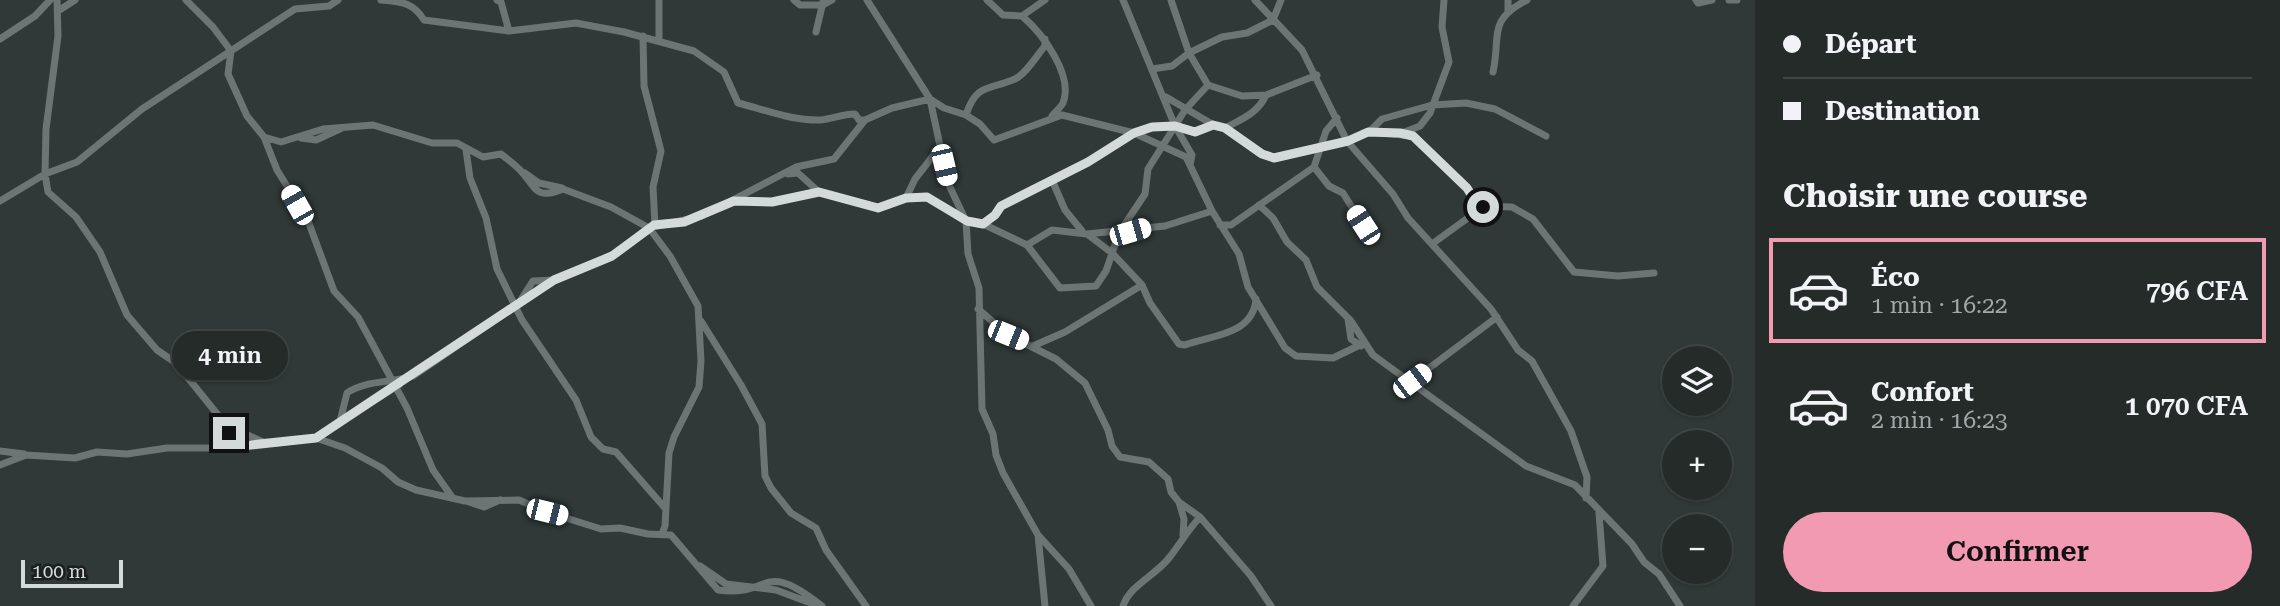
<!DOCTYPE html>
<html lang="fr">
<meta charset="utf-8">
<style>
:root{--surface:#242b29;--page:#303735;--text:#f1f3f6;--muted:#a3a7a8;--line:#414746;--accent:#f19ab1}
body{margin:0;font-family:"Roboto Serif",serif;background:var(--page);color:var(--text);height:100vh;display:flex;flex-direction:column;font-size:26px;white-space:nowrap}
*{box-sizing:border-box;margin:0}
p{font-size:23px;color:var(--muted)}
.icon{flex:none;width:38px;height:38px;fill:none;stroke:currentColor;stroke-width:2;stroke-linecap:round;stroke-linejoin:round}
.map{position:relative;flex:1;overflow:hidden}
.panel{display:flex;flex-direction:column;background:var(--surface);width:525px}
.panel>*{flex:none}
.banner{display:grid;align-content:center;height:154px;padding:0 28px;background:var(--surface)}
.tools{position:absolute;left:1662px;top:346px;display:grid;gap:14px}
.tools a{display:grid;place-items:center;width:70px;height:70px;border-radius:50%;background:var(--surface);box-shadow:0 2px 5px #0004,0 0 0 2px var(--line);font-size:35px}
.scale{position:absolute;left:21px;bottom:18px;width:102px;box-sizing:border-box;padding-left:7px;border:4px solid #d4dad9;border-top:0;font-size:19px;line-height:24px;white-space:nowrap;color:#d4dad9;-webkit-text-stroke:5px #1b1f1e;paint-order:stroke}
.end{position:absolute;width:32px;height:32px;margin:-16px;border:9px solid #d4dad9;background:#111;box-shadow:0 0 0 4px #111}
.from{border-radius:50%}
.bubble{position:absolute;height:49px;border-radius:24px;background:var(--surface);box-shadow:0 2px 5px #0004,0 0 0 2px var(--line);font-size:23px;font-weight:600;line-height:49px;text-align:center}
.car{position:absolute;width:21px;height:42px;margin:-21px -10px;border-radius:9px;box-shadow:0 0 5px 2px #0007;background:linear-gradient(#fff 24%,#345 0 40%,#fff 0 76%,#345 0 86%,#fff 0)}
.banner b{display:flex;align-items:center;gap:24px;height:66px;font-size:26px}
.banner b+b{border-top:2px solid var(--line)}
.banner i{width:18px;height:18px;background:var(--text)}
ul{padding:0;list-style:none}
li{display:flex;align-items:center;gap:21px;height:105px;margin:0 14px 10px;padding:0 14px;border:4px solid transparent;border-radius:0px}
li div{flex:1}
li b{display:block;font-size:26px}
li em{font-style:normal;font-weight:600}
li.active{border-color:var(--accent)}
li>.icon{width:63px;height:63px;stroke-width:1.5}
h2{padding:0 28px;font-size:32px;line-height:84px}
.button{display:flex;gap:14px;margin-top:auto;padding:14px 28px}
.button a{flex:1;height:80px;border-radius:42px;background:var(--accent);color:#111;font-size:28px;font-weight:600;line-height:80px;text-align:center}
main{display:flex;flex:1;min-height:0}
.map>svg:first-child{display:block}
.lines{fill:none;stroke-linecap:round;stroke-linejoin:round}
.street{stroke:#6c7574;stroke-width:7}
.route{stroke:#d4dad9;stroke-width:9}
</style>
<main>
<div class="map">
<svg width="1755" height="606" viewBox="0 0 1755 606">
<rect width="100%" height="100%" fill="#303937"/>
<g class="lines">
<path class="street" d="M 57,0 L 58,36 L 46,129 L 45,174 L 48,192 L 76,217 L 100,252 L 127,315 L 157,350 L 176,363 L 226,425 L 232,447
M 186,0 L 213,27 L 231,51 L 228,74 L 247,116 L 264,137 L 281,142 L 323,129 L 373,125 L 432,143 L 457,143 L 483,157 L 501,154 C 507,159 513,163 519,169 C 536,186 534,201 563,189 L 611,207 L 649,228 L 670,256 L 698,306 L 701,361 L 699,387 L 674,437 L 669,453 L 665,526 L 662,534
M 381,0 C 401,2 413,2 424,20 L 509,31
M 497,0 L 501,2 L 509,31 L 576,23 L 624,32 L 694,51 L 724,72 L 738,103 C 766,110 792,121 821,120 C 832,119 843,114 855,114 L 859,120 L 865,120
M 659,0 L 659,41
M 794,0 L 800,5 L 823,5 L 832,0
M 867,0 L 930,99 L 944,108 L 966,115 C 976,83 990,90 1015,79 C 1026,74 1037,55 1045,46 L 1045,39
M 987,0 L 1003,15 L 1022,16 C 1042,33 1074,75 1063,103 C 1061,107 1055,112 1052,116
M 1123,0 L 1175,126 L 1192,155 L 1190,165
M 1171,0 L 1189,53 L 1208,85 L 1242,96 L 1266,95
M 1255,0 L 1302,50 L 1347,141 L 1393,194 L 1408,218 L 1491,309 L 1518,350 L 1532,361 L 1571,431 L 1587,477 L 1586,498
M 1696,0 L 1698,3 L 1712,0
M 1729,0 L 1737,0
M 58,11 L 75,0
M 1508,11 L 1508,0
M 1022,16 L 1045,0
M 816,32 L 823,2
M 643,36 L 644,86 L 661,151 L 653,187 L 655,225
M 0,39 L 35,16 L 50,0
M 1152,69 L 1172,66 L 1189,53 L 1222,37 L 1247,33 L 1273,20 L 1281,0
M 1493,72 C 1501,36 1487,20 1527,0
M 1166,97 L 1212,124
M 930,99 L 948,183 L 966,221 L 968,254 L 979,288 L 982,409 L 993,434 L 996,455 L 1003,473 L 1038,535 L 1045,606
M 966,115 L 980,124 L 994,140 L 1062,115 L 1134,133 L 1186,157 L 1212,211
M 1225,128 C 1242,119 1258,113 1266,95 L 1317,75
M 1369,132 L 1413,136 L 1467,188 L 1478,206 L 1512,207 L 1533,219 L 1574,272 L 1618,276 L 1654,273
M 1402,133 L 1420,126 L 1430,113 L 1449,62 L 1442,27 L 1444,0
M 264,137 L 277,170 L 307,218 L 334,291 L 358,317 L 407,408 L 433,470 L 452,497
M 301,138 L 316,140 L 342,128
M 466,150 L 470,178 L 486,218 L 497,269 L 522,320 L 576,400 L 591,437 L 603,449 L 616,452 L 665,508
M 1314,167 L 1329,186 L 1343,193 L 1363,225
M 525,173 L 539,183 L 562,188
M 788,174 L 798,173 L 819,192 L 878,208 L 906,198 L 927,197 L 966,221 L 983,224 L 1027,245 L 1060,288 L 1096,286 L 1106,271 L 1119,233 L 1145,194 L 1148,169 L 1185,110 L 1208,85
M 1052,180 L 1065,210 L 1082,231
M 906,198 L 915,179 L 940,147
M 0,201 L 45,174 L 77,162 L 142,109 L 295,9 L 329,6 L 338,0
M 738,201 L 772,202 L 819,192
M 1259,205 L 1273,218 L 1287,242 L 1306,260 L 1317,287 L 1351,321 L 1373,355 L 1526,466 L 1575,485 L 1632,544 L 1644,562 L 1659,574 L 1680,606
M 983,224 L 995,215 L 1001,206 L 1088,162 L 1134,133 L 1152,127 L 1175,126 L 1195,132 L 1213,125 L 1225,128 L 1262,154 L 1274,157 L 1347,141 L 1369,132 L 1382,119 L 1432,105 L 1466,103 L 1495,109 L 1546,136
M 1220,225 L 1231,225 L 1314,167 L 1326,131 L 1337,118
M 1087,234 L 1165,226 L 1212,211 L 1239,254 L 1248,287 L 1285,348 L 1296,356 L 1333,358 L 1360,345
M 1432,244 L 1483,207
M 1027,245 L 1052,230 L 1087,234 L 1112,253 L 1142,285 L 1150,303 L 1179,344 L 1185,345 C 1212,335 1253,335 1256,299
M 519,303 L 533,281 L 554,280
M 978,309 L 1008,335 L 1056,359 L 1085,383 L 1108,430 L 1112,446 L 1120,457 L 1149,462 L 1168,479 L 1171,492 L 1179,502 L 1200,517 L 1251,576 L 1271,606
M 1348,319 L 1351,339 L 1361,346
M 701,321 L 741,385 L 762,424 L 765,476 L 771,488 L 791,513 L 816,528 L 826,550 L 866,606
M 1033,346 L 1065,332 L 1142,285
M 1412,381 L 1497,317
M 341,421 L 399,385
M 226,425 L 265,443
M 316,438 L 345,448 L 382,468 L 398,482 L 416,490 L 465,501 L 519,500 L 547,512 L 601,529 L 620,528 L 648,534 L 671,535 L 718,590 C 773,598 760,557 822,606
M 0,451 L 24,454
M 0,465 L 26,455 L 75,458 L 97,452 L 127,454 L 167,448 L 219,448 L 316,438 L 340,421 L 347,393 C 365,380 392,383 413,376 L 554,280 L 612,256 L 649,228 L 702,216 L 796,167 L 834,159 L 865,120 L 892,108 L 930,99
M 466,501 L 484,507 L 500,500
M 1179,502 L 1184,519 L 1183,535
M 1039,536 L 1069,569 L 1091,606
M 700,566 L 726,584 L 776,590 L 816,605
M 1123,606 C 1130,585 1156,575 1169,558 C 1180,544 1188,530 1200,517
M 1573,606 L 1603,566 L 1599,513"/>
</g>
<g class="lines">
<path class="route" d="M 229,433 L 232,447 L 316,438 L 554,280 L 612,256 L 654,225 L 684,222 L 734,201 L 772,202 L 819,192 L 878,208 L 906,198 L 927,197 L 967,221 L 983,224 L 995,215 L 1001,206 L 1088,162 L 1134,133 L 1152,127 L 1175,126 L 1195,132 L 1213,125 L 1225,128 L 1262,154 L 1274,158 L 1348,141 L 1368,132 L 1400,133 L 1413,136 L 1467,188 L 1478,206 L 1483,207"/>
</g>
</svg>
<div class="tools">
<a><svg class="icon" aria-label="layers" viewBox="0 0 24 24"><path d="M12 4l9 5-9 5-9-5zM3 14l9 5 9-5"/></svg></a>
<a>+</a>
<a>−</a>
</div>
<div class="scale">100 m</div>
<i class="end from" style="left:1483px;top:207px"></i>
<i class="end" style="left:229px;top:433px"></i>
<div class="bubble" style="left:172px;top:331px;width:116px">4 min</div>
<i class="car" style="left:944px;top:165px;rotate:167deg"></i>
<i class="car" style="left:297px;top:205px;rotate:330deg"></i>
<i class="car" style="left:1363px;top:225px;rotate:327deg"></i>
<i class="car" style="left:1130px;top:232px;rotate:74deg"></i>
<i class="car" style="left:1008px;top:335px;rotate:112deg"></i>
<i class="car" style="left:1412px;top:381px;rotate:53deg"></i>
<i class="car" style="left:547px;top:512px;rotate:104deg"></i>
</div>
<section class="panel">
<div class="banner">
<b><i class="from"></i>Départ</b>
<b><i></i>Destination</b>
</div>
<h2>Choisir une course</h2>
<ul>
<li class="active"><svg class="icon" aria-label="car" viewBox="0 0 24 24"><path d="M5 17H2v-5l4-1 3-4h7l3 4 3 1v5h-3M9 17h6M6 11h13"/><circle cx="7" cy="17" r="2"/><circle cx="17" cy="17" r="2"/></svg><div><b>Éco</b><p>1 min · 16:22</p></div><em>796 CFA</em></li>
<li><svg class="icon" aria-label="car" viewBox="0 0 24 24"><path d="M5 17H2v-5l4-1 3-4h7l3 4 3 1v5h-3M9 17h6M6 11h13"/><circle cx="7" cy="17" r="2"/><circle cx="17" cy="17" r="2"/></svg><div><b>Confort</b><p>2 min · 16:23</p></div><em>1 070 CFA</em></li>
</ul>
<div class="button"><a>Confirmer</a></div>
</section>
</main>
